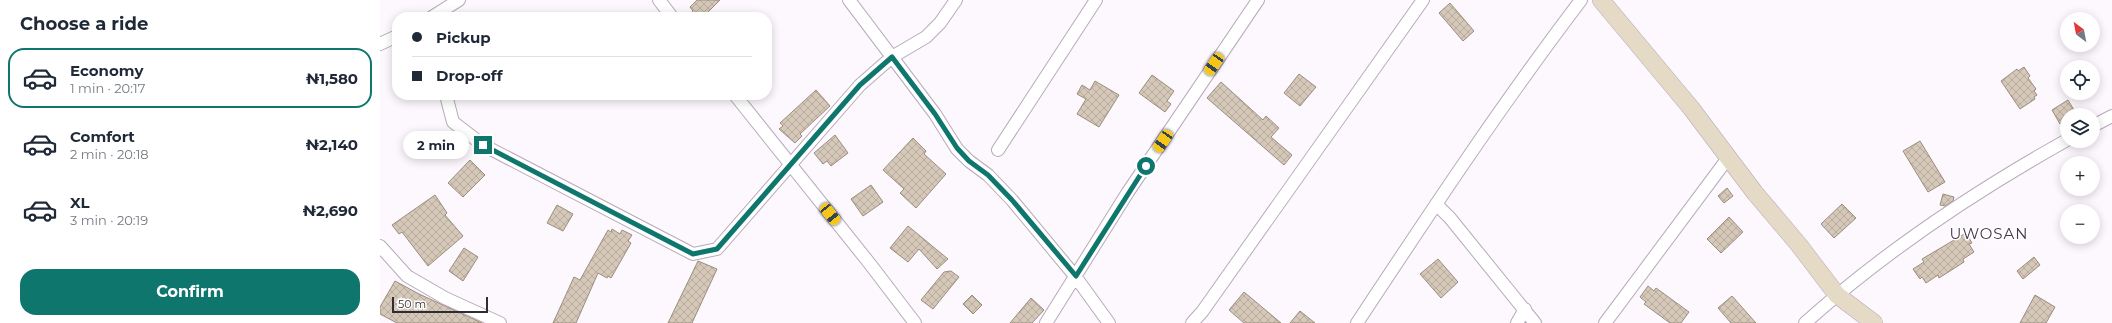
<!DOCTYPE html>
<meta charset="utf-8">
<style>
:root{--surface:#fff;--page:#f2f2f3;--text:#1f2937;--muted:#747a83;--line:#e0e1e3;--accent:#0f766e}
body{margin:0;font-family:Montserrat,sans-serif;background:var(--page);color:var(--text);height:100vh;display:flex;flex-direction:column;font-size:15px;white-space:nowrap}
*{box-sizing:border-box;margin:0}
p{font-size:13px;color:var(--muted)}
.icon{flex:none;width:22px;height:22px;fill:none;stroke:currentColor;stroke-width:2;stroke-linecap:round;stroke-linejoin:round}
.map{position:relative;flex:1;overflow:hidden}
.side{display:flex;flex-direction:column;background:var(--surface);width:380px}
.side>*{flex:none}
.hud{position:absolute;left:12px;top:12px;width:380px;height:88px;border-radius:16px;box-shadow:0 2px 10px #0003;display:grid;align-content:center;height:88px;padding:0 20px;background:var(--surface)}
.needle{width:26px;rotate:328deg}
.buttons{position:absolute;left:1680px;top:12px;display:grid;gap:8px}
.buttons a{display:grid;place-items:center;width:40px;height:40px;border-radius:50%;background:var(--surface);box-shadow:0 2px 10px #0003;font-size:20px}
.scale{position:absolute;left:12px;bottom:10px;width:96px;box-sizing:border-box;padding-left:4px;border:2px solid #312c32;border-top:0;font-size:11px;line-height:14px;white-space:nowrap;color:#312c32;-webkit-text-stroke:3px #fff;paint-order:stroke}
.end{position:absolute;width:18px;height:18px;margin:-9px;border:5px solid #0f766e;background:#fff;box-shadow:0 0 0 2px #fff}
.from{border-radius:50%}
.bubble{position:absolute;height:28px;border-radius:14px;background:var(--surface);box-shadow:0 2px 10px #0003;font-size:13px;font-weight:700;line-height:28px;text-align:center}
.car{position:absolute;width:12px;height:24px;margin:-12px -6px;border-radius:5px;box-shadow:0 0 3px 1px #0007;background:linear-gradient(#f5c518 24%,#345 0 40%,#f5c518 0 76%,#345 0 86%,#f5c518 0)}
.hud b{display:flex;align-items:center;gap:14px;height:38px;font-size:15px}
.hud b+b{border-top:1px solid var(--line)}
.hud i{width:10px;height:10px;background:var(--text)}
ul{padding:0;list-style:none}
li{display:flex;align-items:center;gap:12px;height:60px;margin:0 8px 6px;padding:0 12px;border:2px solid transparent;border-radius:16px}
li div{flex:1}
li b{display:block;font-size:15px}
li em{font-style:normal;font-weight:700}
li.on{border-color:var(--accent)}
li>.icon{width:36px;height:36px;stroke-width:1.5}
h2{padding:0 20px;font-size:18px;line-height:48px}
.primary-button{display:flex;gap:8px;margin-top:auto;padding:8px 20px}
.primary-button a{flex:1;height:46px;border-radius:16px;background:var(--accent);color:#fff;font-size:16px;font-weight:700;line-height:46px;text-align:center}
main{display:flex;flex:1;min-height:0}
.map>svg:first-child{display:block}
.building{fill:url(#building-cross-hatch);stroke:#998d7d}
.lines{fill:none;stroke-linecap:round;stroke-linejoin:round}
.street-casing{stroke:#b7aaba;stroke-width:14}
.secondary-casing{stroke:#b7aaba;stroke-width:18}
.street{stroke:#fff;stroke-width:12}
.secondary{stroke:#e5dac5;stroke-width:17}
.route{stroke:#0f766e;stroke-width:5}
.labels{text-anchor:middle;stroke-width:3;stroke-linejoin:round;paint-order:stroke}
.quarter-label{font-size:15px;letter-spacing:1px;fill:#443946;stroke:#fff}
</style>
<main>
<section class="side">
<h2>Choose a ride</h2>
<ul>
<li class="on"><svg class="icon" aria-label="car" viewBox="0 0 24 24"><path d="M5 17H2v-5l4-1 3-4h7l3 4 3 1v5h-3M9 17h6M6 11h13"/><circle cx="7" cy="17" r="2"/><circle cx="17" cy="17" r="2"/></svg><div><b>Economy</b><p>1 min · 20:17</p></div><em>₦1,580</em></li>
<li><svg class="icon" aria-label="car" viewBox="0 0 24 24"><path d="M5 17H2v-5l4-1 3-4h7l3 4 3 1v5h-3M9 17h6M6 11h13"/><circle cx="7" cy="17" r="2"/><circle cx="17" cy="17" r="2"/></svg><div><b>Comfort</b><p>2 min · 20:18</p></div><em>₦2,140</em></li>
<li><svg class="icon" aria-label="car" viewBox="0 0 24 24"><path d="M5 17H2v-5l4-1 3-4h7l3 4 3 1v5h-3M9 17h6M6 11h13"/><circle cx="7" cy="17" r="2"/><circle cx="17" cy="17" r="2"/></svg><div><b>XL</b><p>3 min · 20:19</p></div><em>₦2,690</em></li>
</ul>
<div class="primary-button"><a>Confirm</a></div>
</section>
<div class="map">
<svg width="1732" height="323" viewBox="0 0 1732 323">
<defs>
<pattern id="building-cross-hatch" width="8" height="8" patternUnits="userSpaceOnUse"><rect width="8" height="8" fill="#d6c8b8"/><path d="M0 0l8 8M0 8l8-8" fill="none" stroke="#b8ac9f"/></pattern>
</defs>
<rect width="100%" height="100%" fill="#fdf7fe"/>
<path class="building" d="M 317,0 L 340,0 L 323,17 L 307,17 L 313,11 L 310,7 Z
M 1070,3 L 1094,31 L 1083,41 L 1059,13 Z
M 1644,67 L 1650,76 L 1648,78 L 1656,89 L 1654,91 L 1657,95 L 1654,97 L 1655,99 L 1640,109 L 1621,81 L 1637,69 L 1638,71 Z
M 919,74 L 936,87 L 920,106 L 904,93 Z
M 772,75 L 794,91 L 787,101 L 791,104 L 785,112 L 759,93 Z
M 715,81 L 739,95 L 719,127 L 697,114 L 706,99 L 697,94 L 702,85 L 710,90 Z
M 841,82 L 883,120 L 886,116 L 899,128 L 891,137 L 912,155 L 904,165 L 827,98 Z
M 436,90 L 450,106 L 420,134 L 422,136 L 415,143 L 399,129 L 403,126 L 400,123 Z
M 1688,100 L 1697,115 L 1687,115 L 1687,120 L 1680,124 L 1672,110 Z
M 455,135 L 468,153 L 451,166 L 447,161 L 443,164 L 434,153 Z
M 533,138 L 546,151 L 544,154 L 566,174 L 536,208 L 520,193 L 524,189 L 503,170 Z
M 1540,141 L 1565,182 L 1548,192 L 1523,151 Z
M 90,160 L 105,175 L 83,197 L 68,183 Z
M 491,185 L 503,202 L 483,216 L 471,199 Z
M 1347,188 L 1353,196 L 1344,203 L 1338,196 Z
M 1563,194 L 1574,197 L 1573,201 L 1565,206 L 1560,205 Z
M 55,195 L 67,213 L 65,215 L 83,236 L 48,266 L 22,232 L 19,234 L 12,225 Z
M 1462,204 L 1476,218 L 1454,238 L 1441,224 Z
M 177,205 L 193,214 L 183,231 L 167,223 Z
M 1349,217 L 1363,232 L 1341,253 L 1327,239 Z
M 528,226 L 568,259 L 557,269 L 539,249 L 528,262 L 510,248 Z
M 232,229 L 240,234 L 242,230 L 252,235 L 248,241 L 251,243 L 231,278 L 228,276 L 227,278 L 218,273 L 196,323 L 173,323 L 194,277 L 200,280 L 228,230 L 231,232 Z
M 1586,233 L 1592,243 L 1589,244 L 1594,252 L 1583,259 L 1584,262 L 1559,278 L 1558,275 L 1546,283 L 1542,277 L 1540,279 L 1533,269 L 1544,262 L 1542,259 Z
M 84,248 L 98,257 L 83,281 L 69,271 Z
M 1654,257 L 1660,265 L 1643,279 L 1637,271 Z
M 1058,259 L 1078,282 L 1061,298 L 1040,274 Z
M 318,261 L 337,269 L 312,323 L 288,323 Z
M 571,271 L 579,277 L 553,309 L 541,300 L 564,272 Z
M 15,281 L 39,294 L 102,323 L 17,323 L 0,314 L 0,307 Z
M 1268,286 L 1274,291 L 1276,288 L 1309,312 L 1301,323 L 1290,323 L 1264,304 L 1266,302 L 1260,297 Z
M 864,292 L 901,323 L 864,323 L 849,310 Z
M 592,295 L 602,305 L 593,314 L 583,304 Z
M 1655,295 L 1675,307 L 1666,323 L 1640,323 Z
M 1352,296 L 1376,323 L 1351,323 L 1338,308 Z
M 651,298 L 664,310 L 652,323 L 630,323 Z
M 920,311 L 935,323 L 910,323 Z"/>
<g class="lines">
<g class="street-casing">
<path id="street" d="M 279,0 L 292,17
M 469,0 L 555,114 L 577,149 L 589,161 L 608,175 L 632,200 L 695,276 L 729,323
M 52,17 L 79,0
M 0,44 L 17,36
M 66,95 L 73,122 L 103,145 L 313,254 L 337,249 L 480,85 L 512,57 L 546,37 L 560,23 L 576,0
M 355,95 L 490,264 L 535,323
M 1713,126 L 1732,116
M 618,150 L 716,0
M 1056,204 L 1070,218 L 1155,323
M 0,246 L 27,276 L 65,298 L 120,323
M 666,323 L 748,192 L 878,0
M 812,323 L 822,312 L 1043,0
M 977,323 C 1049,214 1122,104 1201,0
M 1137,323 L 1145,309
M 1225,323 L 1348,158
M 1425,323 C 1504,252 1594,192 1687,140"/>
</g>
<g class="secondary-casing">
<path id="secondary" d="M 1221,0 L 1311,108 L 1375,193 L 1419,245 L 1457,295 L 1494,323"/>
</g>
<use href="#street" class="street"/>
<use href="#secondary" class="secondary"/>
</g>
<g class="lines">
<path class="route" d="M 103,145 L 313,254 L 337,249 L 480,85 L 512,57 L 555,114 L 577,148 L 589,161 L 608,175 L 632,200 L 696,276 L 766,166"/>
</g>
<g class="labels">
<g class="quarter-label">
<text x="1609" y="239">UWOSAN</text>
</g>
</g>
</svg>
<div class="buttons">
<a><svg class="needle" viewBox="-14 -14 28 28"><path d="M0-13l5 13h-10z" fill="#e53935"/><path d="M0 13l5-13h-10z" fill="#747a83"/></svg></a>
<a><svg class="icon" aria-label="locate" viewBox="0 0 24 24"><circle cx="12" cy="12" r="6"/><path d="M12 2v4M12 18v4M2 12h4M18 12h4"/></svg></a>
<a><svg class="icon" aria-label="layers" viewBox="0 0 24 24"><path d="M12 4l9 5-9 5-9-5zM3 14l9 5 9-5"/></svg></a>
<a>+</a>
<a>−</a>
</div>
<div class="scale">50 m</div>
<i class="end from" style="left:766px;top:166px"></i>
<i class="end" style="left:103px;top:145px"></i>
<div class="bubble" style="left:23px;top:131px;width:66px">2 min</div>
<i class="car" style="left:834px;top:64px;rotate:214deg"></i>
<i class="car" style="left:783px;top:141px;rotate:214deg"></i>
<i class="car" style="left:450px;top:214px;rotate:141deg"></i>
<div class="hud">
<b><i class="from"></i>Pickup</b>
<b><i></i>Drop-off</b>
</div>
</div>
</main>
